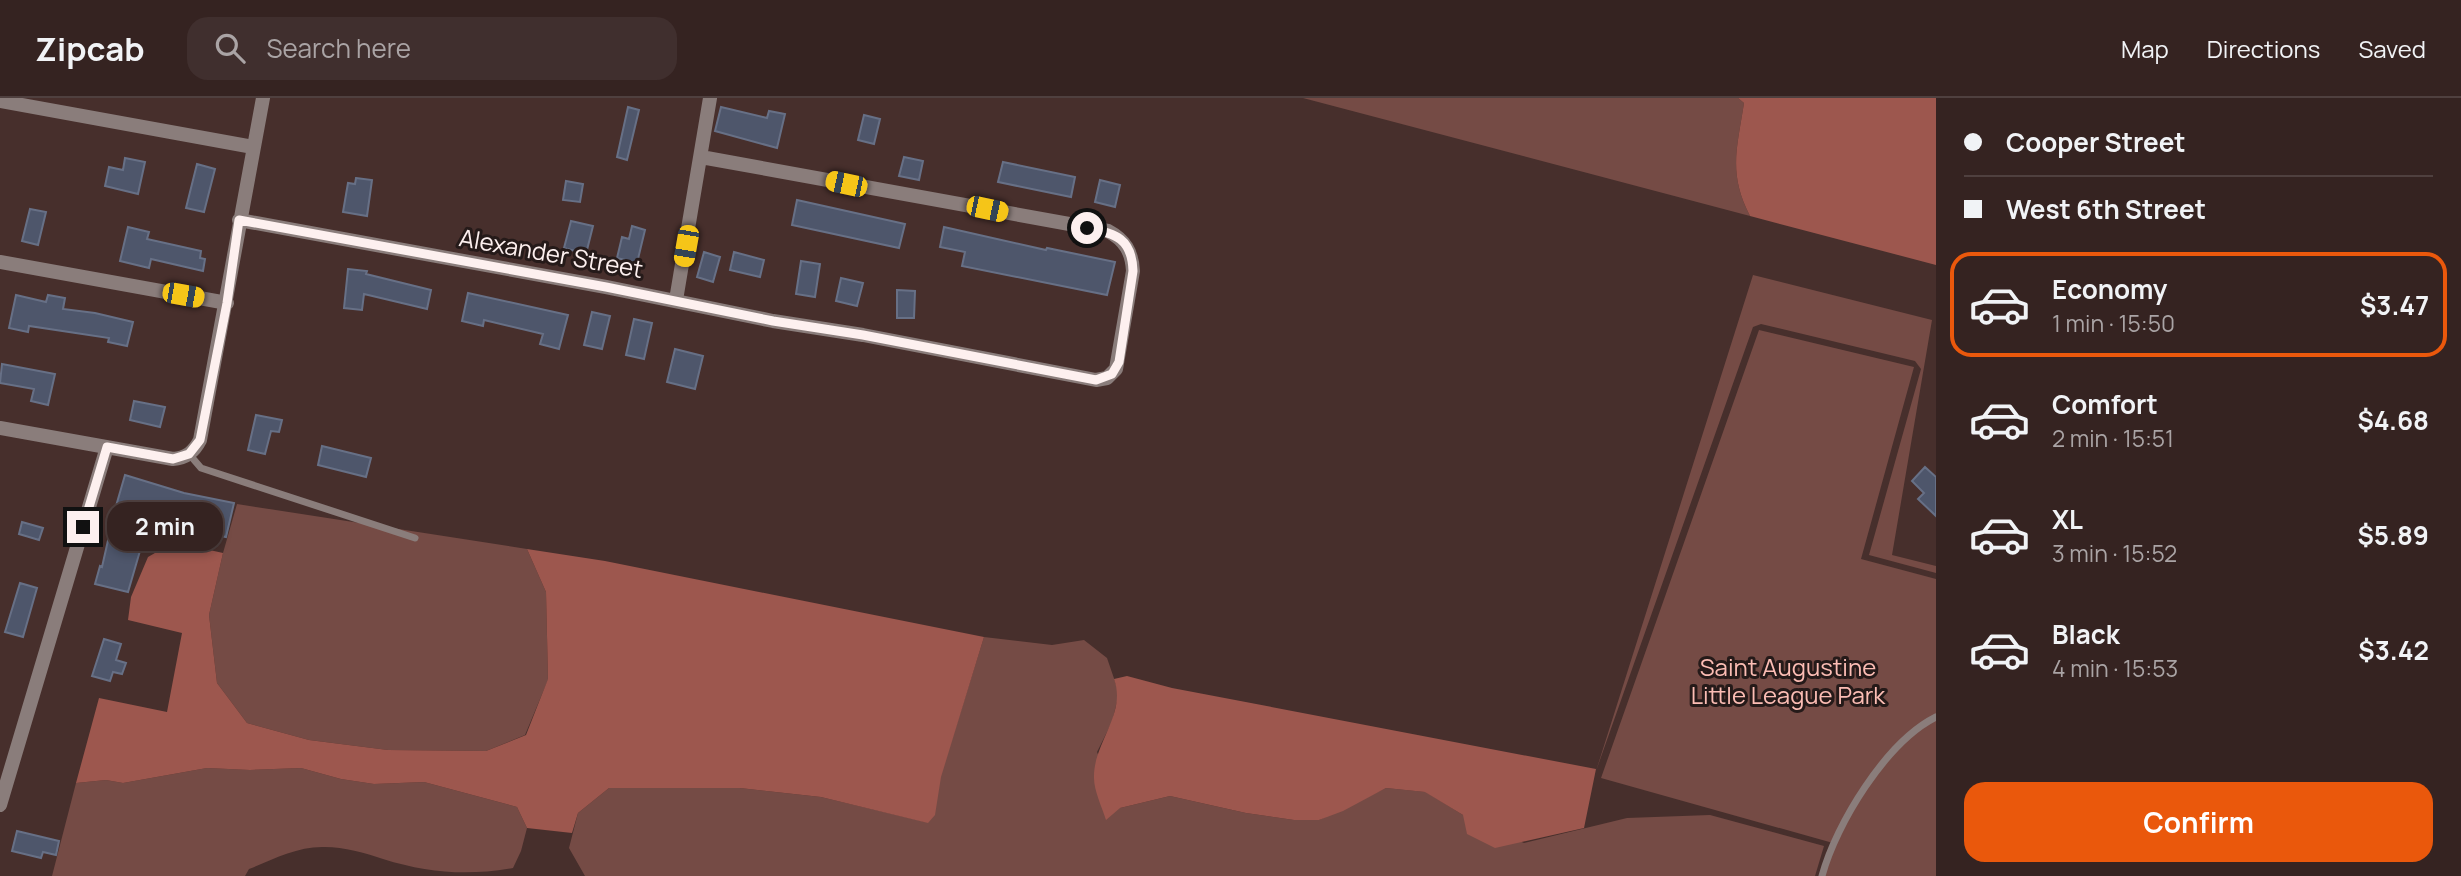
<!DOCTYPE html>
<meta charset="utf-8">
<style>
:root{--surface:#352321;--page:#402f2e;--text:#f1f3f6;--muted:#aaa4a5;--line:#4f403f;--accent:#ea580c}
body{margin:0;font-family:Manrope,sans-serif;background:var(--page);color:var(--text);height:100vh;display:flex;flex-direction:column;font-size:26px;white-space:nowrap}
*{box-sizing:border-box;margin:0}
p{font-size:23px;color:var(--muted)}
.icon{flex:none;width:38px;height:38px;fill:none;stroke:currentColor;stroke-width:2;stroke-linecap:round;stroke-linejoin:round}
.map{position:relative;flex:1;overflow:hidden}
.panel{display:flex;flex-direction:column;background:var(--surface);width:525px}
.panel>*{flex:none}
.hud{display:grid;align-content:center;height:154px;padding:0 28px;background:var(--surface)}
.end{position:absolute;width:32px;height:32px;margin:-16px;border:9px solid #fdf0ef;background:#111;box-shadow:0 0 0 4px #111}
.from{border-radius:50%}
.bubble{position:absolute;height:49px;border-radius:21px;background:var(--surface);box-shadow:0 4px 10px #0003,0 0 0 2px var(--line);font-size:23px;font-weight:700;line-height:49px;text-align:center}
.car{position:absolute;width:21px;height:42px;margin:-21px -10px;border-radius:9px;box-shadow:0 0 5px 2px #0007;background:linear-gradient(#f5c518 24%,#345 0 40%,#f5c518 0 76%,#345 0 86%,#f5c518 0)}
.hud b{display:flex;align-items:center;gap:24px;height:66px;font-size:26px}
.hud b+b{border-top:2px solid var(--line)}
.hud i{width:18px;height:18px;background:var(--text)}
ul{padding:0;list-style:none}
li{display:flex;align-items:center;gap:21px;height:105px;margin:0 14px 10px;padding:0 14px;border:4px solid transparent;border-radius:21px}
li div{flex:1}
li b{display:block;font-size:26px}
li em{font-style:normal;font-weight:700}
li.active{border-color:var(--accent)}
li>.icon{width:63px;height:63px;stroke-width:1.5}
.button{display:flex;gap:14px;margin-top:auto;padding:14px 28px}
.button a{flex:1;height:80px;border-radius:21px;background:var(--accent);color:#fff;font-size:28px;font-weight:700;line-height:80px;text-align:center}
header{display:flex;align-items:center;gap:42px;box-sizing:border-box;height:98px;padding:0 35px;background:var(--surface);border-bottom:2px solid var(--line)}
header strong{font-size:33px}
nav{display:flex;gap:38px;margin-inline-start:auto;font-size:24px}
.search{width:490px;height:63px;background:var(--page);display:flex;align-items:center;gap:18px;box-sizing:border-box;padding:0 24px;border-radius:21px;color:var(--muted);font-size:26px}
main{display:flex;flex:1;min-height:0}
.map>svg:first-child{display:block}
.green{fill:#754b45}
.forest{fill:#9d574e}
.building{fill:#4e566b;stroke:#677086;stroke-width:2}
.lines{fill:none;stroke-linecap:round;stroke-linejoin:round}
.service{stroke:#8a7d7b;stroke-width:7}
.minor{stroke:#8a7d7b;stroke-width:14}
.route{stroke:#fdf0ef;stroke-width:9}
.labels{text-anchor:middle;stroke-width:6;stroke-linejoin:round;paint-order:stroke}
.street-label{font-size:24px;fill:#fdf0ef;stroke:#251a19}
.park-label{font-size:24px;fill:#fcbdb4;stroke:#251a19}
</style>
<header>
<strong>Zipcab</strong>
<div class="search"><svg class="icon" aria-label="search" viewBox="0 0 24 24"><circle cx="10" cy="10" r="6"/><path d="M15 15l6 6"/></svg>Search here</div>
<nav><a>Map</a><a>Directions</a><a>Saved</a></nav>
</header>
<main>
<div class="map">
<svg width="1936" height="778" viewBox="0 0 1936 778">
<rect width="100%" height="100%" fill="#472f2c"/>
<path class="green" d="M 1303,0 L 1738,0 L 1744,5 C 1737,51 1728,75 1750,118 Z
M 1753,177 L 1932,222 L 1892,457 L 1936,468 L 1936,475 L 1869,457 L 1921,271 L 1915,263 L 1761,226 L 1753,229 L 1596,673 Z
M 1759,232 L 1914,269 L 1861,461 L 1936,481 L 1936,778 L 1822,778 L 1833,745 L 1601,680 Z
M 237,406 L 527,451 L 546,494 L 548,582 L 525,637 L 486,653 L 388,652 L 309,642 L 247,625 L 217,585 L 209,517 L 223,455 Z
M 984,539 L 1052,547 L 1084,542 L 1107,560 L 1119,595 L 1112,624 L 1097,654 L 1120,710 L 1170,698 L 1246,715 L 1294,722 L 1319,722 L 1386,690 L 1426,694 L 1463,717 L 1524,745 L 1627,720 L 1710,717 L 1824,748 L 1815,778 L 585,778 L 569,750 L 578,715 L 609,690 L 740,690 L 821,699 L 926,724 Z
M 207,670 L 250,672 L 301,670 L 341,681 L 374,686 L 424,684 L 517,709 L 527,730 L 521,753 L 513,770 C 467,778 428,775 383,761 C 365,755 344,749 325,749 C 298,748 274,761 249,771 L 245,778 L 52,778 L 76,685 L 106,682 L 123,685 Z"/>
<path class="forest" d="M 1738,0 L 1936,0 L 1936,167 L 1750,118 C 1728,75 1737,51 1744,5 Z
M 174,444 L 223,455 L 209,517 L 217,585 L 247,625 L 309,642 L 388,652 L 486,653 L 526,637 L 548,581 L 546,494 L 527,451 L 605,463 L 984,539 L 941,679 L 935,717 L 928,725 L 821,699 L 740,690 L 609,690 L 578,715 L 572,735 L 527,730 L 517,709 L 424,684 L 374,686 L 341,681 L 301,670 L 250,672 L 207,670 L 123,685 L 106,682 L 76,685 L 99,600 L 167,614 L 182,535 L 128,522 L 131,499 L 148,459 Z
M 1127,578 L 1172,590 L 1596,671 L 1584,730 L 1495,750 L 1467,736 L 1463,717 L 1425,694 L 1386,690 L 1343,713 L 1319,722 L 1294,722 L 1246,715 L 1170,698 L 1120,710 L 1106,722 C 1102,709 1094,693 1094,680 C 1093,645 1127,616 1114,581 Z"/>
<path class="building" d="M 628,9 L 639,12 L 627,62 L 617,59 Z
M 721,9 L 767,20 L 769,13 L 785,16 L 777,50 L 715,33 Z
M 864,17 L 880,21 L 874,46 L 858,42 Z
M 904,59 L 923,63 L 919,82 L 899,78 Z
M 125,60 L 145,64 L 138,96 L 105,88 L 109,69 L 123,72 Z
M 1003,64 L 1075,79 L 1071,99 L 998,84 Z
M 197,66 L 215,71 L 204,114 L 186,110 Z
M 356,80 L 372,82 L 367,118 L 343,114 L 348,85 L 355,86 Z
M 1100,82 L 1120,87 L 1115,109 L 1095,104 Z
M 566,83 L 583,86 L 580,104 L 563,102 Z
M 797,102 L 905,126 L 899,150 L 792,127 Z
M 30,111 L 46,114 L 38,147 L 22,143 Z
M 571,123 L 593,128 L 586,156 L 564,150 Z
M 632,128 L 645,132 L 637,165 L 617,160 L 622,139 L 629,141 Z
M 128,129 L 149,134 L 147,141 L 201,153 L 200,160 L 205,161 L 203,173 L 151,161 L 149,170 L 120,163 Z
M 944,129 L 1046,152 L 1047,150 L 1115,164 L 1107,197 L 962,168 L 965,154 L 940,149 Z
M 704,154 L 720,159 L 713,184 L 697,179 Z
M 734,154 L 764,162 L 760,179 L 730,172 Z
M 801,163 L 820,166 L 815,199 L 796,196 Z
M 348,171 L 367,173 L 366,176 L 431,192 L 427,211 L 364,196 L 362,212 L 344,210 Z
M 841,180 L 863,185 L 857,208 L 836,203 Z
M 897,192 L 915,193 L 914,220 L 897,220 Z
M 468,195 L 568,217 L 559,251 L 540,246 L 543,236 L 484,222 L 483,228 L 462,223 Z
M 16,197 L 46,204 L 48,197 L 65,200 L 63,211 L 95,215 L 133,224 L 127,248 L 108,244 L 109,240 L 29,228 L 28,234 L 9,230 Z
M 592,214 L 610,218 L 602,251 L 584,247 Z
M 634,221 L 652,225 L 644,261 L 626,257 Z
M 675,251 L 703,258 L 695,291 L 667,284 Z
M 2,266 L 55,276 L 48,307 L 31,303 L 34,291 L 0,285 Z
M 134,303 L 165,309 L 160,329 L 130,322 Z
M 256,317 L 282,322 L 279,334 L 271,333 L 265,356 L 248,352 Z
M 322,348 L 371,360 L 366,379 L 318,367 Z
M 1925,369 L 1936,379 L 1936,418 L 1918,401 L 1924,395 L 1912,383 Z
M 125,377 L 184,395 L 234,405 L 226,439 L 160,426 L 144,421 L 145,417 L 116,408 Z
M 22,424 L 43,430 L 39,442 L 19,436 Z
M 109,438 L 142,446 L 128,494 L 95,486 L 100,468 L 102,469 Z
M 20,485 L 37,490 L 23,539 L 5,534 Z
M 104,541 L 121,546 L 116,562 L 126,565 L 122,576 L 113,574 L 110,583 L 92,578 Z
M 17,733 L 59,743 L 56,757 L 43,754 L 41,760 L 12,753 Z"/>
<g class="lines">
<path class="service" d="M 189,356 L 201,370 L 415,440
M 1822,778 C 1836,726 1886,644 1936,619"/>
<path class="minor" d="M 0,3 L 253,49
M 239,122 L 606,189 L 773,223 L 863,237 L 1096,282 L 1107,280 L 1116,271 L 1133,173 C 1132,154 1125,142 1108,133 L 701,59
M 0,164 L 227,205
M 676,202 L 710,0
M 0,330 L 173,361 C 186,360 194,354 200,342 C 222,228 241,114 263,0
M 0,707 L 107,349"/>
</g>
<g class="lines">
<path class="route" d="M 83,429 L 107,349 L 173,361 L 189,356 L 200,342 L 227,205 L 239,122 L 606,189 L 773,223 L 863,237 L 1096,282 L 1112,276 L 1119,264 L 1133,173 C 1132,141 1116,135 1087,130"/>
</g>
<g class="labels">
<g class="street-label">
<text transform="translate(551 156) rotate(10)" y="8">Alexander Street</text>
</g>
<g class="park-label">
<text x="1788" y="578">Saint Augustine<tspan x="1788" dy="28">Little League Park</tspan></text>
</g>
</g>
</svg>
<i class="end from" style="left:1087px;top:130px"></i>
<i class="end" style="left:83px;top:429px"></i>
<div class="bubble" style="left:107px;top:404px;width:116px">2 min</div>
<i class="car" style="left:846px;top:86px;rotate:282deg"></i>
<i class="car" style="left:987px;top:111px;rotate:102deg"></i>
<i class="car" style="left:686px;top:148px;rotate:190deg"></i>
<i class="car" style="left:183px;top:197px;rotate:100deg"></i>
</div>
<section class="panel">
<div class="hud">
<b><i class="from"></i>Cooper Street</b>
<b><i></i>West 6th Street</b>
</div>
<ul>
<li class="active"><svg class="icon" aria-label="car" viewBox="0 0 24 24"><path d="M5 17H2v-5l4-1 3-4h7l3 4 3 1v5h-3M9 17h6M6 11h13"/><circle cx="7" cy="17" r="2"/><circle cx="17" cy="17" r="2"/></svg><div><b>Economy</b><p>1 min · 15:50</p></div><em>$3.47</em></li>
<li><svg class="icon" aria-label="car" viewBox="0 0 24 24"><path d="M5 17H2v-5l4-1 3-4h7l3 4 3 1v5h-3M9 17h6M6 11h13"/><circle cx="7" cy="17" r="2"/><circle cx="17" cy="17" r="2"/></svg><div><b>Comfort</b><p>2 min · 15:51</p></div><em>$4.68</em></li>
<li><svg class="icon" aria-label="car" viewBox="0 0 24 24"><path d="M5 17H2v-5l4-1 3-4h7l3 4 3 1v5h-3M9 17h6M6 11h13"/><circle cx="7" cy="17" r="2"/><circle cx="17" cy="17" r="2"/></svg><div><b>XL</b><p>3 min · 15:52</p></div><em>$5.89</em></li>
<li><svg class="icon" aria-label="car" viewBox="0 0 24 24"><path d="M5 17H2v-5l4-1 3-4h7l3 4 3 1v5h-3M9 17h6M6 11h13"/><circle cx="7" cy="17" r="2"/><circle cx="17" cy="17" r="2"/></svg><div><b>Black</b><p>4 min · 15:53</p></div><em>$3.42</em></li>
</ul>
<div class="button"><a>Confirm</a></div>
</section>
</main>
